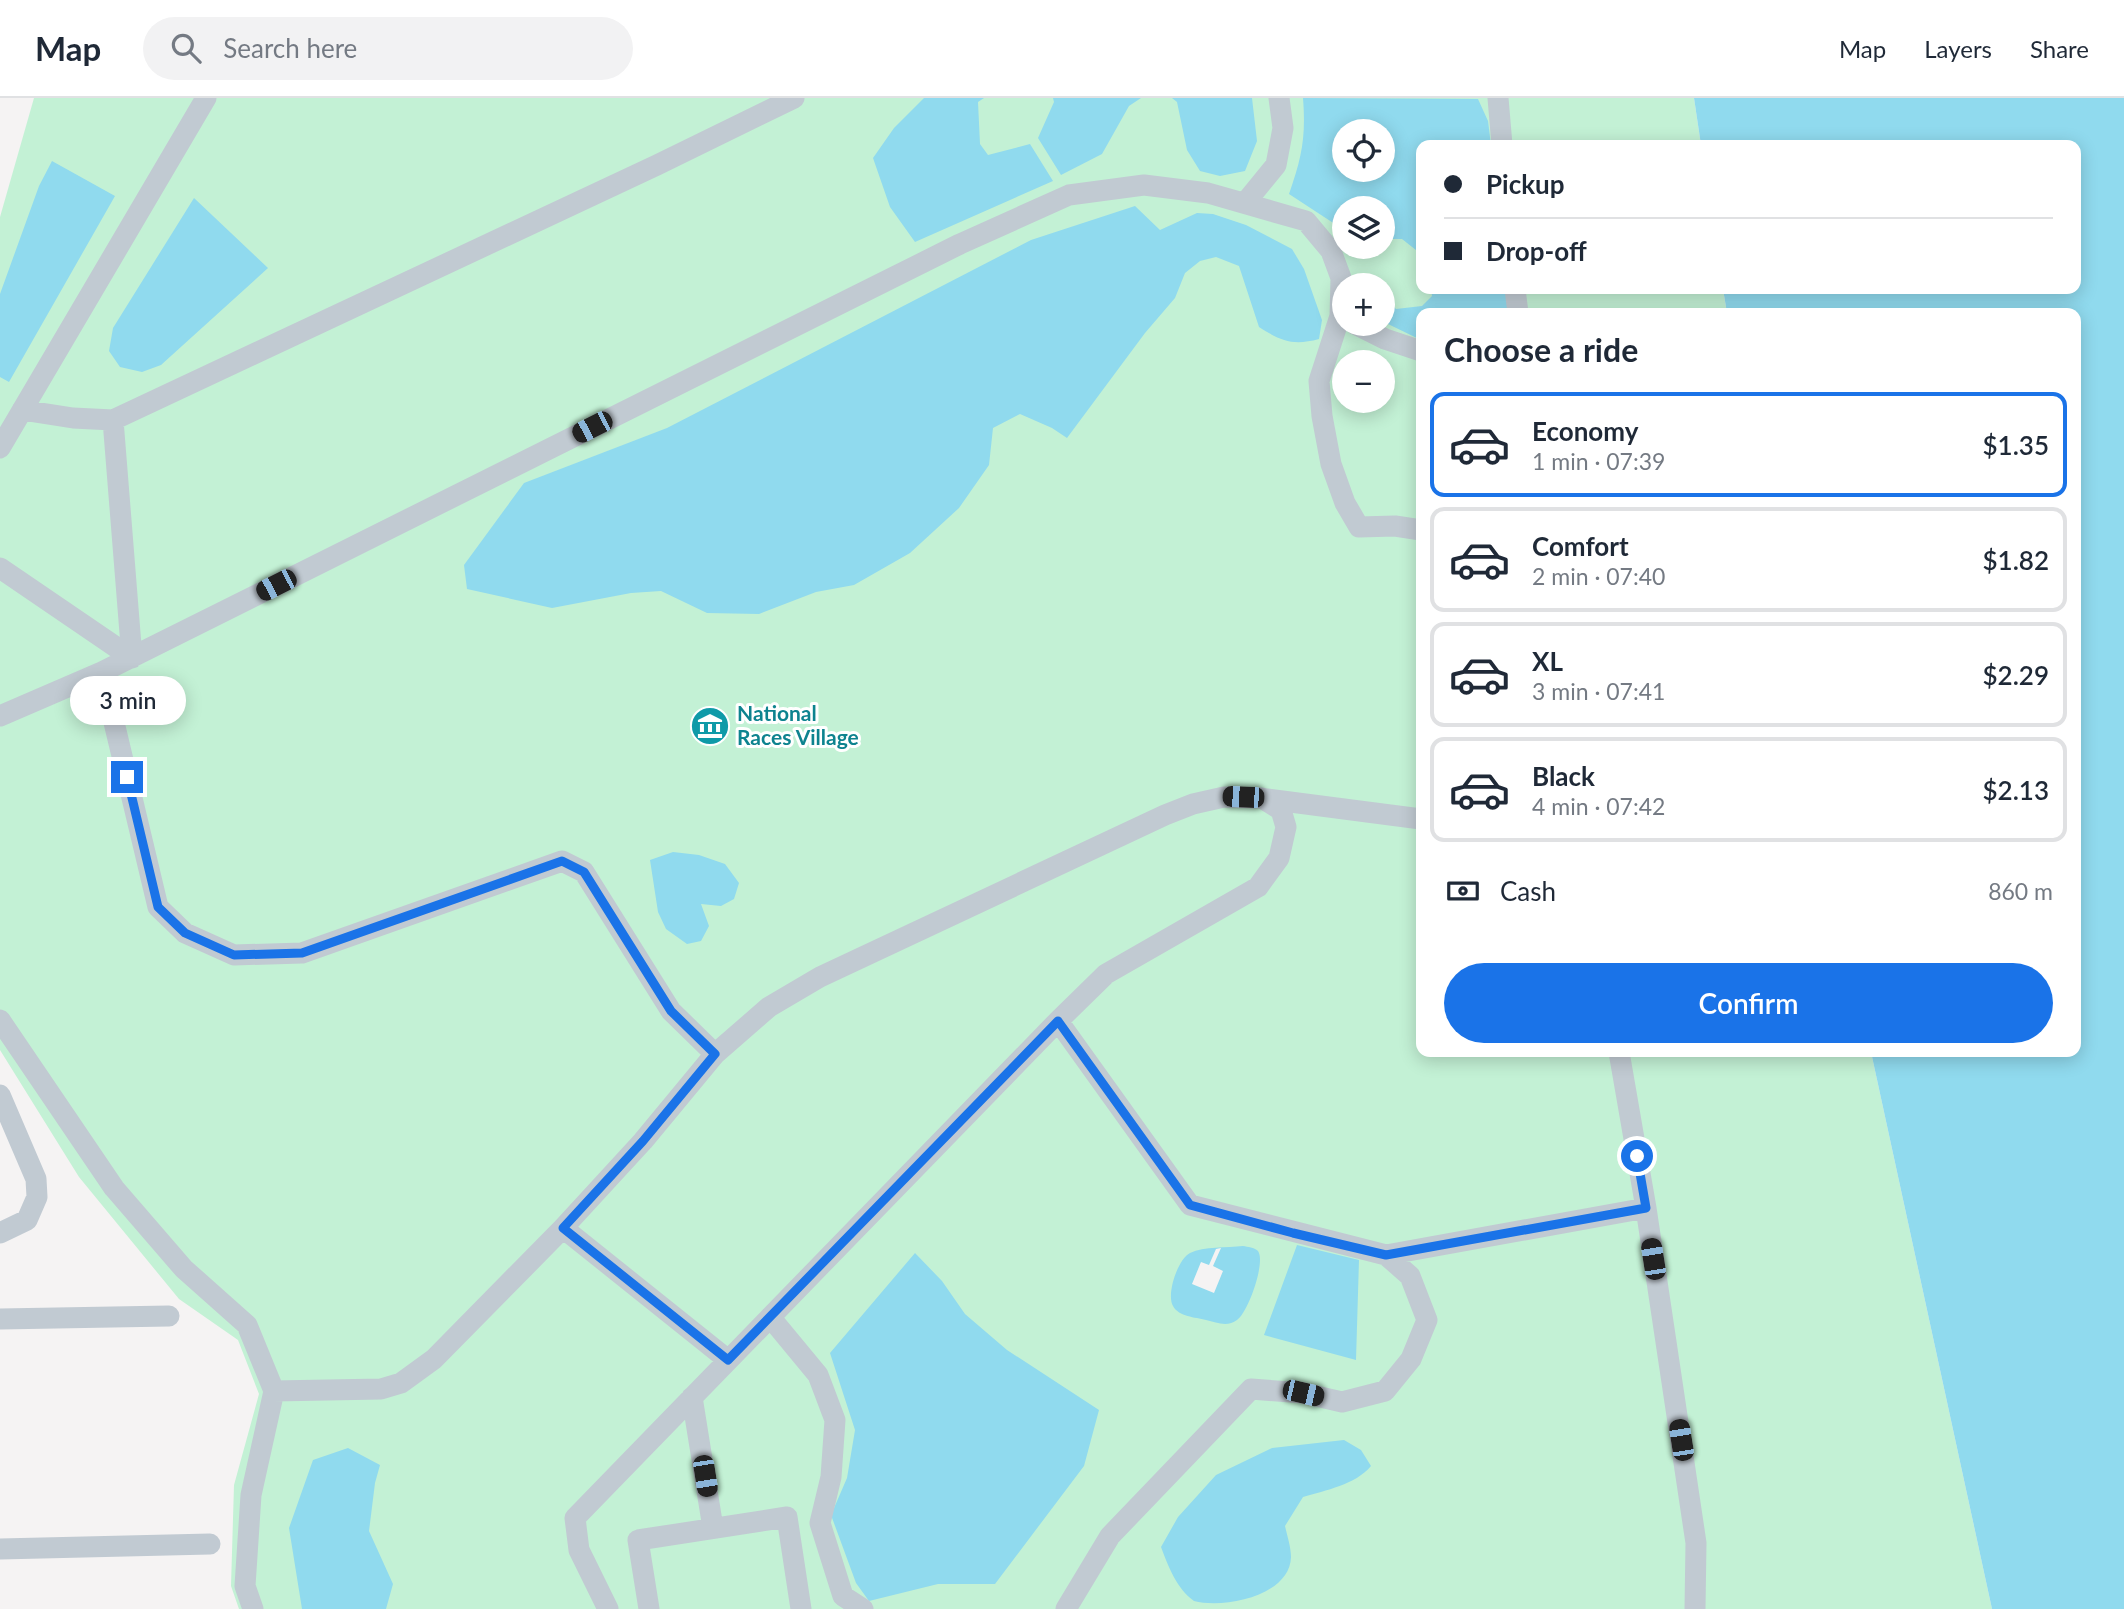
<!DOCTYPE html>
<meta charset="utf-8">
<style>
:root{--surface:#fff;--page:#f2f2f3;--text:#1f2937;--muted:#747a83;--line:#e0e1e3;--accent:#1a73e8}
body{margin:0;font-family:Lato,sans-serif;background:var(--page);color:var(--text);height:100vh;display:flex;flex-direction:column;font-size:26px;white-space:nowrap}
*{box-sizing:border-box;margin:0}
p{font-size:23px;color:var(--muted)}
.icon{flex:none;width:38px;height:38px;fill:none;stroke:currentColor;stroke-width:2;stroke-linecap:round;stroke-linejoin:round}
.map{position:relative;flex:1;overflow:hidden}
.side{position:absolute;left:1416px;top:210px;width:665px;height:749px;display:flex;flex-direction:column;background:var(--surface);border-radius:14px;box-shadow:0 4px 18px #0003}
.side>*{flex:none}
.banner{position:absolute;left:1416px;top:42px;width:665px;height:154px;border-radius:14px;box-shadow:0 4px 18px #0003;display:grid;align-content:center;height:154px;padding:0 28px;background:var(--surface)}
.tools{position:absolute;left:1332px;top:21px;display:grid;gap:14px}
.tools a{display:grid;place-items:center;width:63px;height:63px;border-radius:50%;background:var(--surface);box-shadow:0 4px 18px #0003;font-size:35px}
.end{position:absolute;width:32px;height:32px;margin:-16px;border:9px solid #1a73e8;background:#fff;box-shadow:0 0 0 4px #fff}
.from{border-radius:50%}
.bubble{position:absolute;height:49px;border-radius:24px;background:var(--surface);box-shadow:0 4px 18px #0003;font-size:23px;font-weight:600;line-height:49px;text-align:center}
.car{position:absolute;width:21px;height:42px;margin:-21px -10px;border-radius:9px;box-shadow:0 0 5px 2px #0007;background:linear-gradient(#222 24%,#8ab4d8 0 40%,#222 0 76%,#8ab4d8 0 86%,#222 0)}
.banner b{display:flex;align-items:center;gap:24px;height:66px;font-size:26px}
.banner b+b{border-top:2px solid var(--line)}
.banner i{width:18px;height:18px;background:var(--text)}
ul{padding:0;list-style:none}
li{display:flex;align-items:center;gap:21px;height:105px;margin:0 14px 10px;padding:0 14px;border:4px solid var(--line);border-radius:14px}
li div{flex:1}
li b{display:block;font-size:26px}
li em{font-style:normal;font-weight:600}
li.active{border-color:var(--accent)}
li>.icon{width:63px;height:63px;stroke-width:1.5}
h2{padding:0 28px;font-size:32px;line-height:84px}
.pay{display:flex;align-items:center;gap:18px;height:77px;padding:0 28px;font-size:26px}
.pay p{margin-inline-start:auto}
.primary-button{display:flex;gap:14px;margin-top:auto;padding:14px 28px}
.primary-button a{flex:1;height:80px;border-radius:42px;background:var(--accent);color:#fff;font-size:28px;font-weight:600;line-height:80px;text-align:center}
header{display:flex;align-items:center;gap:42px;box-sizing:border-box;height:98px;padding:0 35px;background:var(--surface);border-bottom:2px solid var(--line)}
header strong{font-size:33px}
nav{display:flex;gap:38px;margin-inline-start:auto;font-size:24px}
.search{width:490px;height:63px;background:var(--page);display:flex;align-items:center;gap:18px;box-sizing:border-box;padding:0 24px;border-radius:38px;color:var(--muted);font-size:26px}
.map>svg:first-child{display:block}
.green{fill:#c3f1d5;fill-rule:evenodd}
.water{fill:#90daee;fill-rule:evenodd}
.pier{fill:#f5f3f3}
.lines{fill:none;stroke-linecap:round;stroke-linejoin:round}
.minor{stroke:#c1cad2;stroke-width:21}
.route{stroke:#1a73e8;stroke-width:9}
.labels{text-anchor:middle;stroke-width:6;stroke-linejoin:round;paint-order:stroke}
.culture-label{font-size:21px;font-weight:bold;fill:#0d838f;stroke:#fff;text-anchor:start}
</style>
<header>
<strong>Map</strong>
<div class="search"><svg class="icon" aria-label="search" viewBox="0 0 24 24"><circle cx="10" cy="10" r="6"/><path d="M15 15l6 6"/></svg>Search here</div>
<nav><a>Map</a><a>Layers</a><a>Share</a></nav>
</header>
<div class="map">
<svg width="2124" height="1511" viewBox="0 0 2124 1511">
<rect width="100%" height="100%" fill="#f5f3f3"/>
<path class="green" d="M 34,0 L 1694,0 L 1701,47 L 1421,47 L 1421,191 L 1723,191 L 1727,215 L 1421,215 L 1421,954 L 1871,954 L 1992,1511 L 239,1511 L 231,1488 L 234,1387 L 259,1296 L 238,1242 L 179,1201 L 79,1079 L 0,952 L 0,119 ZM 1344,33 L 1382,33 L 1382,72 L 1344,72 ZM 1344,110 L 1382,110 L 1382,149 L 1344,149 ZM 1344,187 L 1382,187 L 1382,226 L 1344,226 ZM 1344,264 L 1382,264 L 1382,303 L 1344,303 Z"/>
<path class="water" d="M 924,0 L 984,0 L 978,4 L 980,46 L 988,57 L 1030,46 L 1053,83 L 915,144 L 890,109 L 873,60 L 894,30 Z
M 1053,0 L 1141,0 L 1129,8 L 1102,56 L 1061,77 L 1038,40 L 1054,4 Z
M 1172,0 L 1252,0 L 1257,43 L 1245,73 L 1220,78 L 1200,73 L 1187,52 L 1177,4 Z
M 1303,0 L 1478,1 L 1488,23 L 1491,47 L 1421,47 L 1421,156 L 1402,141 L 1383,141 L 1382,110 L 1344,110 L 1344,132 L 1289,96 C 1302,59 1306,39 1303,0 ZM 1344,33 L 1382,33 L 1382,72 L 1344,72 Z
M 1694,0 L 2124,0 L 2124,1511 L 1992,1511 L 1871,954 L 2076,954 L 2076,215 L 1727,215 L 1723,191 L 2076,191 L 2076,47 L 1701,47 Z
M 52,63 L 115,98 L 9,284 L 0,279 L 0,196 L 39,88 Z
M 194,100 L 268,170 L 161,267 L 142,274 L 120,269 L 109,253 L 113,230 Z
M 1135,108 L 1160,132 L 1197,115 L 1213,116 L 1246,127 L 1292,151 L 1304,171 L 1322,222 L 1319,241 C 1293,248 1281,243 1259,229 L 1239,168 L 1216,159 L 1200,163 L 1185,175 L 1175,200 L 1145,235 L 1067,340 L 1052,330 L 1020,316 L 993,330 L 989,367 L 959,410 L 910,455 L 854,487 L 816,494 L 759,516 L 707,515 L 661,493 L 631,495 L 552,510 L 467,491 L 464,467 L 524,385 L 667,330 L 1031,142 Z
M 1431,191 L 1507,191 L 1510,215 L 1421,215 L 1421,242 L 1388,226 L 1387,202 L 1396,211 L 1422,208 L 1432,198 Z
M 673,754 L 699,757 L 725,766 L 739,785 L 734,801 L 721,808 L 701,806 L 709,828 L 701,843 L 687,846 L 666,831 L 658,814 L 650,762 Z
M 1297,1147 L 1359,1162 L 1356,1262 L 1264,1237 Z
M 1243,1148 C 1248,1149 1254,1149 1258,1153 C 1266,1164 1248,1215 1237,1222 C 1228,1229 1217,1225 1206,1222 C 1195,1219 1179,1219 1173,1208 C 1166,1196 1178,1161 1190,1155 C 1204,1148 1227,1150 1243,1148 Z
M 915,1155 L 942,1183 L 965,1216 L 1007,1252 L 1099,1312 L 1084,1368 L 995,1486 L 938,1486 L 869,1503 L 856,1485 L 831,1417 L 847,1380 L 855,1332 L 830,1255 Z
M 1344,1342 L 1361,1352 L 1371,1368 C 1355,1387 1326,1392 1303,1399 L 1285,1428 C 1287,1437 1291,1449 1291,1459 C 1290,1498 1224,1511 1194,1503 C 1177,1491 1168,1468 1161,1449 L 1178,1419 L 1216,1377 L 1272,1350 Z
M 348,1350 L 380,1367 L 375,1385 L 369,1433 L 393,1486 L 386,1511 L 302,1511 L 289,1430 L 313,1362 Z"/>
<path class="pier" d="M 1221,1150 L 1213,1168 L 1223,1173 L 1214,1195 L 1192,1186 L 1201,1164 L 1209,1167 L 1216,1151 Z"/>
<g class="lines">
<path class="minor" d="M 1498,0 L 1502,47
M 1245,105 L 1276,67 L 1283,30 L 1279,0
M 1515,191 L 1518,215
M 1355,226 L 1385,241 L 1421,253
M 22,312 L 73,320 L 113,322 L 657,67 L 794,0
M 113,322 L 132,560
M 0,350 L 206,0
M 0,470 L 132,560
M 0,618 L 102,574
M 1267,701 L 1421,721
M 0,922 L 114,1090 L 184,1171 L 247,1227 L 274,1293 L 251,1397 L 245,1488 L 253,1511
M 1058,923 L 1190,1107 L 1386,1157 L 1410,1178 L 1427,1222 L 1411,1261 L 1385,1293 L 1342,1304 L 1303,1295 L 1251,1291 L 1110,1438 L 1066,1511
M 1619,954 L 1646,1110 L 1696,1445 L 1695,1511
M 715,956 L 671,913 L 584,774 L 562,763 L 302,855 L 234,857 L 185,835 L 158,809 L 102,574 L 960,146 L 1069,97 L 1144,87 L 1208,95 L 1306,123 L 1331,153 L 1341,180 L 1340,218 L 1319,283 L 1322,318 L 1331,366 L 1345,405 L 1359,429 L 1395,428 L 1421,432
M 0,997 L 36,1081 L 37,1099 L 27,1122 L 0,1135
M 1386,1157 L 1646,1110
M 770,1219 L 818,1277 L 835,1322 L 831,1379 L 820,1425 L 843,1498 L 863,1511
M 0,1221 L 169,1218
M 274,1293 L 381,1291 L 401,1285 L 434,1261 L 563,1130
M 692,1299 L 713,1430
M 0,1451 L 210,1446
M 608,1511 L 579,1452 L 575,1420 L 1058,923 L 1106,876 L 1258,789 L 1279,760 L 1286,729 L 1281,712 L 1262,700 L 1224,699 L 1193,706 L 1165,717 L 820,879 L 769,909 L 715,956 L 643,1043 L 563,1130 L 728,1262
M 649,1511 L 638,1442 L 787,1419 L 801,1511"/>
</g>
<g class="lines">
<path class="route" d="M 127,679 L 158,809 L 185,835 L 234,857 L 302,855 L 562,763 L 584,774 L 671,913 L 715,956 L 643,1043 L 563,1130 L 728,1262 L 1058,923 L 1190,1107 L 1293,1135 L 1386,1157 L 1646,1110 L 1637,1058"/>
</g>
<defs>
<g id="museum-disc" transform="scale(2.0125)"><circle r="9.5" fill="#0f9aa8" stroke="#fff"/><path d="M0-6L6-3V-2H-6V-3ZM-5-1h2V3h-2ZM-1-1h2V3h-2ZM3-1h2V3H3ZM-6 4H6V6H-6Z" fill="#fff"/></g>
</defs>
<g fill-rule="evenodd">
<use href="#museum-disc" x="710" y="628"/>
</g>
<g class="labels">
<g class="culture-label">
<text x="737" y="623">National<tspan x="737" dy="24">Races Village</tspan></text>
</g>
</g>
</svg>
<div class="tools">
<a><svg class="icon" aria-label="locate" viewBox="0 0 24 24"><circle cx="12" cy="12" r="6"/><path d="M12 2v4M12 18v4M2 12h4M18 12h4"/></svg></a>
<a><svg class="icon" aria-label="layers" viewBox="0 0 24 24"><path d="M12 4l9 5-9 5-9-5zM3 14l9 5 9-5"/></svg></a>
<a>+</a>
<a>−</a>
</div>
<i class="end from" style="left:1637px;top:1058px"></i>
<i class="end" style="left:127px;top:679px"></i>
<div class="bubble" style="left:70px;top:578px;width:116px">3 min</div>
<i class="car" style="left:592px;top:329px;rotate:243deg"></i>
<i class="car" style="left:276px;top:487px;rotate:243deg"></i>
<i class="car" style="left:1243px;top:699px;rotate:272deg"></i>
<i class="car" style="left:1653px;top:1161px;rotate:351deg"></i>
<i class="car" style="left:1303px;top:1295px;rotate:103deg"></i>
<i class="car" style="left:1681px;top:1342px;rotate:351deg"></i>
<i class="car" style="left:705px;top:1378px;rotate:171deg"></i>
<div class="banner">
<b><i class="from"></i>Pickup</b>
<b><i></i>Drop-off</b>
</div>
<section class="side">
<h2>Choose a ride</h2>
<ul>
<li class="active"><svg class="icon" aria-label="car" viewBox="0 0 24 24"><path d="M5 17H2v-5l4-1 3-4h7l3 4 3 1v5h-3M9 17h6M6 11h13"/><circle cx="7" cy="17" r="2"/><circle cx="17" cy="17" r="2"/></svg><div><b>Economy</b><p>1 min · 07:39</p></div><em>$1.35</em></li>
<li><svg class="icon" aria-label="car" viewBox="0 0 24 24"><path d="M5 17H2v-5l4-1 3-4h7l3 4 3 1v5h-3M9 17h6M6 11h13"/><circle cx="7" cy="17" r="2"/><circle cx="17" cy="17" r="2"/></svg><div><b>Comfort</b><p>2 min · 07:40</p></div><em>$1.82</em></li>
<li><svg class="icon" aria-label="car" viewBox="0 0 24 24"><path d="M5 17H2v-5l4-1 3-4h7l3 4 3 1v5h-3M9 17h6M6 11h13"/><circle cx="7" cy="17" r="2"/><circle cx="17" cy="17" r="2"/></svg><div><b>XL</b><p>3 min · 07:41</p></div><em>$2.29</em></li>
<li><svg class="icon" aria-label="car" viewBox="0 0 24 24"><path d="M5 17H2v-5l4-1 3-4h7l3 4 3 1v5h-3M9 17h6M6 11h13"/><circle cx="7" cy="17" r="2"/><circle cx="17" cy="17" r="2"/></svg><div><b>Black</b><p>4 min · 07:42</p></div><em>$2.13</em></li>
</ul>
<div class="pay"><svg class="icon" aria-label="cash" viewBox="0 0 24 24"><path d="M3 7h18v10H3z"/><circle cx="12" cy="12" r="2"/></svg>Cash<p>860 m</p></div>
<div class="primary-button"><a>Confirm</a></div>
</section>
</div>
